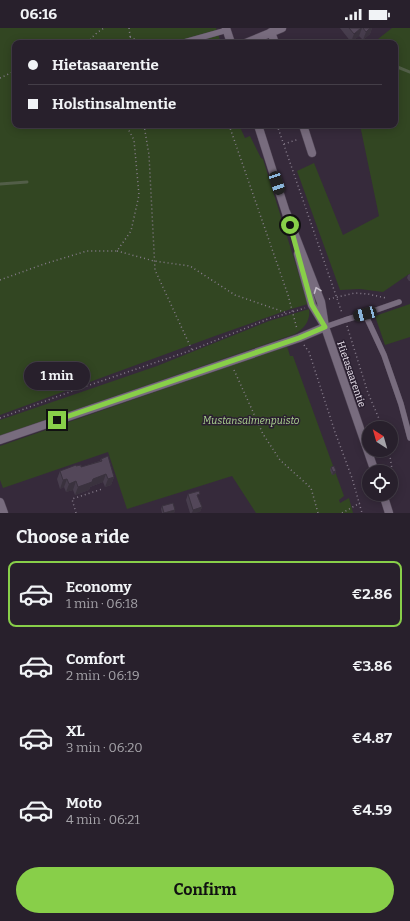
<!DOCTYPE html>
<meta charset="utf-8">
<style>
:root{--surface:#28202c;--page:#342d38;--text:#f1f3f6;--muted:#a5a3a9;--line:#443e48;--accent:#88cf49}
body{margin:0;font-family:Bitter,serif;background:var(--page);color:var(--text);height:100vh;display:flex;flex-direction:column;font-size:15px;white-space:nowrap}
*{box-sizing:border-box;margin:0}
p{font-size:13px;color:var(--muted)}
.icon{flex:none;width:22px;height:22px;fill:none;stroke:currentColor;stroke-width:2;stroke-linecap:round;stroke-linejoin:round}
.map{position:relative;height:485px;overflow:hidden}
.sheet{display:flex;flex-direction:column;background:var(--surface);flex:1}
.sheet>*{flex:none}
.hud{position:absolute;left:12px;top:12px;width:386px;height:88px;border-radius:8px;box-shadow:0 2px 10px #0003,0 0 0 1px var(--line);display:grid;align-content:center;height:88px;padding:0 16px;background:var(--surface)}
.needle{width:26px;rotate:323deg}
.tools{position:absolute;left:362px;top:393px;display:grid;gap:8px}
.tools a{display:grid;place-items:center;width:36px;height:36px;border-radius:50%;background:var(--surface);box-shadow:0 2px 10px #0003,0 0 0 1px var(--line);font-size:20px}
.end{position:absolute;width:18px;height:18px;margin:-9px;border:5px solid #88cf49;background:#111;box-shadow:0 0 0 2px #111}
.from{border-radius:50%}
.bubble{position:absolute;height:28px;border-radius:14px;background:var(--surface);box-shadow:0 2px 10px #0003,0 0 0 1px var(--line);font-size:13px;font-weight:700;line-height:28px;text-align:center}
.car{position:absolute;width:12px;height:24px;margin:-12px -6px;border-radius:5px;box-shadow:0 0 3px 1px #0007;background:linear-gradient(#222 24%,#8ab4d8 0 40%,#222 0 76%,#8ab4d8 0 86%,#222 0)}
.hud b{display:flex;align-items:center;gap:14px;height:38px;font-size:15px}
.hud b+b{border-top:1px solid var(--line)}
.hud i{width:10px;height:10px;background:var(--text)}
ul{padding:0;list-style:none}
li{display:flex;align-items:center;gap:12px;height:66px;margin:0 8px 6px;padding:0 8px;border:2px solid transparent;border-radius:8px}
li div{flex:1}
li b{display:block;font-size:15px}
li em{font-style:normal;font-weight:700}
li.current{border-color:var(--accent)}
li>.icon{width:36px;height:36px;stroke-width:1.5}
h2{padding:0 16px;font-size:18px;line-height:48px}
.action{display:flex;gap:8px;margin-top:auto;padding:8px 16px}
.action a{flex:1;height:46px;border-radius:24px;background:var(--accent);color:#111;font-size:16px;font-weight:700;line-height:46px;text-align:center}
.status{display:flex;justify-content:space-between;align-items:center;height:28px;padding:0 20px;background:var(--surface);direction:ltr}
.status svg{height:11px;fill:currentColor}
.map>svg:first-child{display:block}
.green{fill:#324622}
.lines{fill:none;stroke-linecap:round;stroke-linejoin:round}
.stream{stroke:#525e48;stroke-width:3}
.service-casing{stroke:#534858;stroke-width:6}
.minor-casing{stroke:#534858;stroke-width:9}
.tertiary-casing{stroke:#534858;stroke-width:9}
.path{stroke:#877d8c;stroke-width:1.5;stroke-dasharray:1 3;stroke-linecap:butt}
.service{stroke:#786c7e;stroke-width:5.5}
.minor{stroke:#786c7e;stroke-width:8}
.tertiary{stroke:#786c7e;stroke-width:8}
.wall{fill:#473d4d}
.shaded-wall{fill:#3a323e}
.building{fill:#534759;stroke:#3a323e}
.oneway{stroke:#c3bbc8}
.route{stroke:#88cf49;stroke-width:5}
.labels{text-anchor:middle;stroke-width:3;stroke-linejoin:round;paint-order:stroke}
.street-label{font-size:10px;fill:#ece5f0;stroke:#2b2031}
.park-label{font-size:10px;font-style:italic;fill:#add491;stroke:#2b2031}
</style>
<div class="status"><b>06:16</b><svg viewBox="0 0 49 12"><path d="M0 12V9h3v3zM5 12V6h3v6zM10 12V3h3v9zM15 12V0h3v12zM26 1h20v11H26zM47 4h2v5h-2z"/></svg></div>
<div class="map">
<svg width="410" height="485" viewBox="0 0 410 485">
<rect width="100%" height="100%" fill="#362a3b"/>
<path class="green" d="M 0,0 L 216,0 L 221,15 L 15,15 L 15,97 L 239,97 L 245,110 L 250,108 L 261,130 L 263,131 L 308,276 L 288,282 L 215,308 L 0,387 Z
M 392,0 L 410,0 L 410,246 L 409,246 L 383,264 L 360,261 L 340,262 L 297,143 L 314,135 L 343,207 L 379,188 L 360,97 L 395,97 L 395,15 L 373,15 Z
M 410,276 L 410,309 L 385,317 L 375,288 Z
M 309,281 C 311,292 304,301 295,306 L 0,408 L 0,392 L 157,338 L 269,293 Z
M 287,318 L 290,328 L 293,328 L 344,468 L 339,472 L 340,475 L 349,470 L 353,485 L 256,485 L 232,448 L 127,481 L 108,424 L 3,460 L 0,452 L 0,418 Z"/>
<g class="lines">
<path class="stream" d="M 395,38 L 410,44
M 0,156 L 27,154"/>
<g class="service-casing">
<path id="service" d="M 181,15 L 227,2
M 365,286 L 384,327 L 401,376 L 410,410
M 325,299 L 345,292 L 365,286 L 399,274"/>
</g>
<g class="minor-casing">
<path id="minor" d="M 271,4 L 275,15
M 246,15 L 282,0
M 303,97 L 312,125
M 0,412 L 299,310 L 325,299
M 0,474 L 4,485"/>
</g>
<g class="tertiary-casing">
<path id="tertiary" d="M 226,0 L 231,15
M 258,97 L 287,188
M 286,184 L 321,274 L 325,299 L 375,444
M 298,226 L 312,277 L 323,295
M 383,466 L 389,485"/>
</g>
<path class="path" d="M 129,0 L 131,15
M 130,9 L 143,15
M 76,15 L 79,14 L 86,15
M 88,15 C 92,8 98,4 104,0
M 0,50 L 15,43
M 144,97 L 149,127 L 155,242 L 192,322
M 229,97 L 288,267 L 297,301
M 277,97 L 342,285
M 284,116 L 299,111
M 117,223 L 154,233 L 190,238 L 235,267 L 287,285
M 0,252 L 44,236 L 87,223 L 117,223 L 131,203 L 139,167 L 134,112 L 126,97
M 329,271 L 355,265 L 368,266 L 386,270
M 347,298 L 368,365 L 383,400
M 304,317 L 309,324 L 335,404 L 352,450 L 362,485
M 234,342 L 263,406 L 280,432 L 311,460 L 318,485
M 0,390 L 75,362 L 192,322 L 268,291 L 305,280
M 389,422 L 392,441 L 391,448
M 76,485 L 72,471 L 102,461
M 342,485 L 360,475"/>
<use href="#service" class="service"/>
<use href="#minor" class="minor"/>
<use href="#tertiary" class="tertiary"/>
</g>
<path class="wall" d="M 340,0 L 372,0 L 370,6 L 363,12 L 359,8 L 351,14 Z
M 410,246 L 410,253 L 409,253 L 407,250 L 408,247 Z
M 101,431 L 114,449 L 111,457 L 105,459 L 103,454 L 90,459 L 89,462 L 75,467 L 73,462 L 66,464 L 64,459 L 60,461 L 57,451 L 60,443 L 76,438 L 81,439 L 100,433 Z
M 331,439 L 336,443 L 335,446 L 332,447 L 330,442 Z
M 188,466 L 198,470 L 202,479 L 200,484 L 190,485 L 186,472 Z
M 162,478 L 175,482 L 174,485 L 162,485 L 161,481 Z"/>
<path class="shaded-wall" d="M 361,0 L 362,0 L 359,8 L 351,14 L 354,6 Z
M 370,0 L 372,0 L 370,6 L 363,12 L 366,4 Z
M 336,443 L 335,446 L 332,447 L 333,444 Z
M 106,446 L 103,454 L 90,459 L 89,462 L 75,467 L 78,459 L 93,451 Z
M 114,449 L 111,457 L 105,459 L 108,451 Z
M 67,451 L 64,459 L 60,461 L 63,452 Z
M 76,453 L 73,462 L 66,464 L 69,456 Z
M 202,479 L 200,484 L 192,485 L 193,482 Z
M 175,482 L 174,485 L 164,485 Z"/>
<path class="building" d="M 349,0 L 361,0 L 354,6 Z
M 363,0 L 370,0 L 366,4 Z
M 108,428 L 114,449 L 108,451 L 106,446 L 93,451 L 92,454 L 78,459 L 76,453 L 69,456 L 67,451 L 63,452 L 60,443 L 76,437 L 76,438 L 81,437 L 81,439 L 102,433 L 101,431 Z
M 334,438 L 336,443 L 333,444 L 331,439 Z
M 199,463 L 200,466 L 197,467 L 202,479 L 193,482 L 188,466 Z
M 173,475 L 175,482 L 164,485 L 162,478 Z"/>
<defs><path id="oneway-chevron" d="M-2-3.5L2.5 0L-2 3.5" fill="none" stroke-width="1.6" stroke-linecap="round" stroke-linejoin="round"/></defs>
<use class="oneway" href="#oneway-chevron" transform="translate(317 262) rotate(-111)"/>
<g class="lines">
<path class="route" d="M 57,392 L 299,310 L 325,299 L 312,277 L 290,197"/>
</g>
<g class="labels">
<g class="street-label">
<text transform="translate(352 346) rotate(71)" y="4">Hietasaarentie</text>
</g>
<g class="park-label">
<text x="251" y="396">Mustansalmenpuisto</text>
</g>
</g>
</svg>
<div class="tools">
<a><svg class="needle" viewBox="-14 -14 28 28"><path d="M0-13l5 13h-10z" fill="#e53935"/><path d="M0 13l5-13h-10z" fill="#a5a3a9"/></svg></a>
<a><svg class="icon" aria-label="locate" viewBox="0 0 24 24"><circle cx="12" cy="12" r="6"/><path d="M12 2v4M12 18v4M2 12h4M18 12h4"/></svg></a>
</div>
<i class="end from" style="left:290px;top:197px"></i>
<i class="end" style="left:57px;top:392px"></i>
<div class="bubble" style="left:24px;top:334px;width:66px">1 min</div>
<i class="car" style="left:277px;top:155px;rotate:162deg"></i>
<i class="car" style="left:365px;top:286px;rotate:255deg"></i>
<div class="hud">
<b><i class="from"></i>Hietasaarentie</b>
<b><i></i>Holstinsalmentie</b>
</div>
</div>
<section class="sheet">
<h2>Choose a ride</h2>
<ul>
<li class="current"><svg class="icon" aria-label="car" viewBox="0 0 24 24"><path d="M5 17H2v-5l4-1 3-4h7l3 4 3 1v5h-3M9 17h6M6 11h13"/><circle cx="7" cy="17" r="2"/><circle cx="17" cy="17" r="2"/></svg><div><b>Economy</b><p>1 min · 06:18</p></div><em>€2.86</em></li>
<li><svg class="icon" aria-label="car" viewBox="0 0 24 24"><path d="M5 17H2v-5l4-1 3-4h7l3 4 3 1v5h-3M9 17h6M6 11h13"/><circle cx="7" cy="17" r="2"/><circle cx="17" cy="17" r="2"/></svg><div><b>Comfort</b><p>2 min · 06:19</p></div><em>€3.86</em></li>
<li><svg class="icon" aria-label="car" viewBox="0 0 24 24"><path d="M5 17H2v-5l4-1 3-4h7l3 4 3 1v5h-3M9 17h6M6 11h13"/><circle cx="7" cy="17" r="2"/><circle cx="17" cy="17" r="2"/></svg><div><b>XL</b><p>3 min · 06:20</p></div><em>€4.87</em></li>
<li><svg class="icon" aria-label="car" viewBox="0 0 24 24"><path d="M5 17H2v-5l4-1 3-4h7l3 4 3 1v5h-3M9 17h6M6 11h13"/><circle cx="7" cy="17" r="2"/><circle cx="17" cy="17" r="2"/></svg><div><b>Moto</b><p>4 min · 06:21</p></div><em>€4.59</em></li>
</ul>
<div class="action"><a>Confirm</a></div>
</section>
